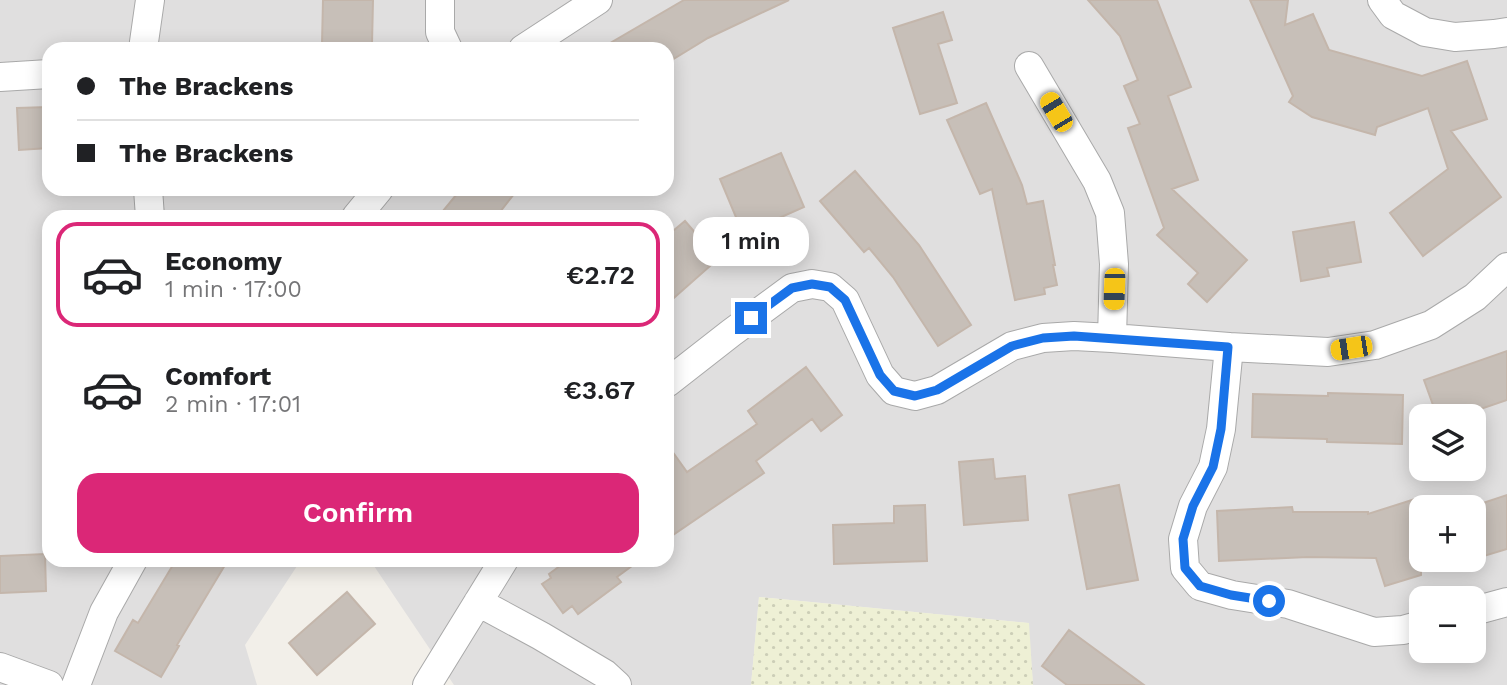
<!DOCTYPE html>
<meta charset="utf-8">
<style>
:root{--surface:#fff;--page:#f6f6f6;--text:#202124;--muted:#757577;--line:#e0e0e0;--accent:#db2777}
body{margin:0;font-family:"Work Sans",sans-serif;background:var(--page);color:var(--text);height:100vh;display:flex;flex-direction:column;font-size:26px;white-space:nowrap}
*{box-sizing:border-box;margin:0}
p{font-size:23px;color:var(--muted)}
.icon{flex:none;width:38px;height:38px;fill:none;stroke:currentColor;stroke-width:2;stroke-linecap:round;stroke-linejoin:round}
.map{position:relative;flex:1;overflow:hidden}
.side{position:absolute;left:42px;top:210px;width:632px;height:357px;display:flex;flex-direction:column;background:var(--surface);border-radius:21px;box-shadow:0 4px 18px #0003}
.side>*{flex:none}
.banner{position:absolute;left:42px;top:42px;width:632px;height:154px;border-radius:21px;box-shadow:0 4px 18px #0003;display:grid;align-content:center;height:154px;padding:0 35px;background:var(--surface)}
.controls{position:absolute;left:1409px;top:404px;display:grid;gap:14px}
.controls a{display:grid;place-items:center;width:77px;height:77px;border-radius:14px;background:var(--surface);box-shadow:0 4px 18px #0003;font-size:35px}
.end{position:absolute;width:32px;height:32px;margin:-16px;border:9px solid #1a73e8;background:#fff;box-shadow:0 0 0 4px #fff}
.from{border-radius:50%}
.bubble{position:absolute;height:49px;border-radius:21px;background:var(--surface);box-shadow:0 4px 18px #0003;font-size:23px;font-weight:600;line-height:49px;text-align:center}
.car{position:absolute;width:21px;height:42px;margin:-21px -10px;border-radius:9px;box-shadow:0 0 5px 2px #0007;background:linear-gradient(#f5c518 24%,#345 0 40%,#f5c518 0 76%,#345 0 86%,#f5c518 0)}
.banner b{display:flex;align-items:center;gap:24px;height:66px;font-size:26px}
.banner b+b{border-top:2px solid var(--line)}
.banner i{width:18px;height:18px;background:var(--text)}
ul{padding:12px 0 0;list-style:none}
li{display:flex;align-items:center;gap:21px;height:105px;margin:0 14px 10px;padding:0 21px;border:4px solid transparent;border-radius:21px}
li div{flex:1}
li b{display:block;font-size:26px}
li em{font-style:normal;font-weight:600}
li.on{border-color:var(--accent)}
li>.icon{width:63px;height:63px;stroke-width:1.5}
.action{display:flex;gap:14px;margin-top:auto;padding:14px 35px}
.action a{flex:1;height:80px;border-radius:21px;background:var(--accent);color:#fff;font-size:28px;font-weight:600;line-height:80px;text-align:center}
.map>svg:first-child{display:block}
.residential{fill:#e0dfdf;fill-rule:evenodd}
.farmland{fill:url(#farmland-dots)}
.building{fill:#c7bfb8;stroke:#c4b6ab;stroke-width:2}
.lines{fill:none;stroke-linecap:round;stroke-linejoin:round}
.street-casing{stroke:#a9a9a9;stroke-width:30}
.street{stroke:#fff;stroke-width:28}
.route{stroke:#1a73e8;stroke-width:9}
</style>
<div class="map">
<svg width="1507" height="685" viewBox="0 0 1507 685">
<defs>
<pattern id="farmland-dots" width="8" height="8" patternUnits="userSpaceOnUse" patternTransform="scale(1.75)"><rect width="8" height="8" fill="#eef0d5"/><path d="M2 2h.1M6 6h.1" fill="none" stroke="#ccceb7" stroke-width="1.8" stroke-linecap="round"/></pattern>
</defs>
<rect width="100%" height="100%" fill="#f2efe9"/>
<path class="residential" d="M 0,0 L 1507,0 L 1507,685 L 1033,685 L 1028,623 L 759,597 L 751,685 L 454,685 L 370,560 L 667,560 L 667,217 L 49,217 L 49,560 L 301,560 L 245,645 L 257,685 L 0,685 ZM 49,49 L 667,49 L 667,189 L 49,189 ZM 1421,416 L 1474,416 L 1474,469 L 1421,469 ZM 1421,508 L 1474,508 L 1474,560 L 1421,560 ZM 1421,598 L 1474,598 L 1474,651 L 1421,651 Z"/>
<path class="farmland" d="M 759,597 L 1029,623 L 1033,685 L 751,685 Z"/>
<path class="building" d="M 323,0 L 373,0 L 372,44 L 322,44 Z
M 684,0 L 789,0 L 708,38 L 667,63 L 667,49 L 600,49 Z
M 1088,0 L 1157,0 L 1191,87 L 1168,96 L 1198,180 L 1172,189 L 1247,260 L 1207,302 L 1188,284 L 1198,273 L 1157,235 L 1164,228 L 1128,128 L 1140,124 L 1124,86 L 1138,80 L 1120,36 Z
M 1250,0 L 1288,0 L 1285,25 L 1313,14 L 1329,50 L 1422,76 L 1467,61 L 1487,119 L 1451,131 L 1501,197 L 1423,256 L 1390,213 L 1448,169 L 1428,108 L 1377,127 L 1375,135 L 1312,117 L 1289,102 L 1293,96 Z
M 943,12 L 952,40 L 938,44 L 957,103 L 920,114 L 893,28 Z
M 986,103 L 1022,185 L 1027,204 L 1043,201 L 1055,265 L 1053,265 L 1057,285 L 1044,288 L 1045,294 L 1015,300 L 992,189 L 980,194 L 947,120 Z
M 49,107 L 49,148 L 19,150 L 17,108 Z
M 781,153 L 804,207 L 743,234 L 720,179 Z
M 855,171 L 919,245 L 971,325 L 938,346 L 893,277 L 869,248 L 864,252 L 820,201 Z
M 461,189 L 518,189 L 496,217 L 438,217 Z
M 685,221 L 718,259 L 667,304 L 667,236 Z
M 1354,222 L 1361,262 L 1327,268 L 1329,276 L 1301,281 L 1293,232 Z
M 1507,351 L 1507,400 L 1460,416 L 1437,416 L 1424,380 Z
M 806,367 L 842,415 L 821,431 L 812,419 L 756,461 L 764,473 L 667,539 L 667,444 L 687,472 L 757,424 L 748,411 Z
M 1328,393 L 1403,395 L 1402,444 L 1327,442 L 1327,439 L 1252,437 L 1253,394 L 1328,396 Z
M 993,459 L 995,479 L 1025,476 L 1028,520 L 964,525 L 959,462 Z
M 1119,485 L 1138,580 L 1087,589 L 1069,495 Z
M 1507,495 L 1507,549 L 1474,559 L 1474,506 Z
M 1415,499 L 1421,518 L 1421,575 L 1385,586 L 1376,558 L 1308,557 L 1219,561 L 1217,511 L 1292,507 L 1293,512 L 1368,512 L 1368,514 Z
M 925,505 L 927,561 L 834,564 L 833,525 L 894,523 L 894,506 Z
M 45,554 L 46,591 L 0,593 L 0,556 Z
M 176,560 L 228,560 L 177,645 L 179,646 L 161,677 L 115,651 L 133,620 L 138,623 Z
M 568,560 L 640,560 L 617,577 L 621,582 L 578,614 L 572,606 L 563,613 L 542,584 L 551,578 L 549,574 Z
M 347,592 L 375,624 L 317,675 L 289,643 Z
M 1069,630 L 1144,685 L 1067,685 L 1042,666 Z"/>
<g class="lines">
<g class="street-casing">
<path id="street" d="M 440,0 L 440,32 L 448,49
M 1382,0 L 1393,15 L 1425,32 L 1455,37 L 1494,34 L 1507,32
M 143,49 L 150,0
M 523,49 L 598,0
M 1029,66 L 1097,181 L 1110,213 L 1114,264 L 1112,338
M 0,77 L 49,74
M 148,189 L 150,217
M 356,217 L 379,189
M 1229,347 L 1221,429 L 1213,467 L 1193,506 L 1183,539 L 1185,568 L 1200,586 L 1232,595 L 1288,604 L 1374,632 L 1403,630 L 1421,625
M 667,383 L 731,333 L 792,288 L 812,284 L 830,287 L 845,300 L 880,375 L 894,391 L 915,396 L 937,390 L 1012,346 L 1043,338 L 1074,336 L 1112,338 L 1229,347 L 1328,352 L 1375,345 L 1431,325 L 1475,297 L 1507,267
M 478,602 L 541,636 L 605,674 L 617,685
M 1474,611 L 1507,602
M 0,667 L 49,685
M 76,685 L 104,612 L 133,560
M 427,685 L 504,560"/>
</g>
<use href="#street" class="street"/>
</g>
<g class="lines">
<path class="route" d="M 751,318 L 792,288 L 812,284 L 830,287 L 845,300 L 880,375 L 894,391 L 915,396 L 937,390 L 1012,346 L 1043,338 L 1074,336 L 1228,347 L 1221,429 L 1213,467 L 1193,506 L 1183,539 L 1185,568 L 1200,586 L 1231,595 L 1269,601"/>
</g>
</svg>
<div class="controls">
<a><svg class="icon" aria-label="layers" viewBox="0 0 24 24"><path d="M12 4l9 5-9 5-9-5zM3 14l9 5 9-5"/></svg></a>
<a>+</a>
<a>−</a>
</div>
<i class="end from" style="left:1269px;top:601px"></i>
<i class="end" style="left:751px;top:318px"></i>
<div class="bubble" style="left:693px;top:217px;width:116px">1 min</div>
<i class="car" style="left:1056px;top:112px;rotate:329deg"></i>
<i class="car" style="left:1114px;top:289px;rotate:182deg"></i>
<i class="car" style="left:1351px;top:348px;rotate:261deg"></i>
<div class="banner">
<b><i class="from"></i>The Brackens</b>
<b><i></i>The Brackens</b>
</div>
<section class="side">
<ul>
<li class="on"><svg class="icon" aria-label="car" viewBox="0 0 24 24"><path d="M5 17H2v-5l4-1 3-4h7l3 4 3 1v5h-3M9 17h6M6 11h13"/><circle cx="7" cy="17" r="2"/><circle cx="17" cy="17" r="2"/></svg><div><b>Economy</b><p>1 min · 17:00</p></div><em>€2.72</em></li>
<li><svg class="icon" aria-label="car" viewBox="0 0 24 24"><path d="M5 17H2v-5l4-1 3-4h7l3 4 3 1v5h-3M9 17h6M6 11h13"/><circle cx="7" cy="17" r="2"/><circle cx="17" cy="17" r="2"/></svg><div><b>Comfort</b><p>2 min · 17:01</p></div><em>€3.67</em></li>
</ul>
<div class="action"><a>Confirm</a></div>
</section>
</div>
